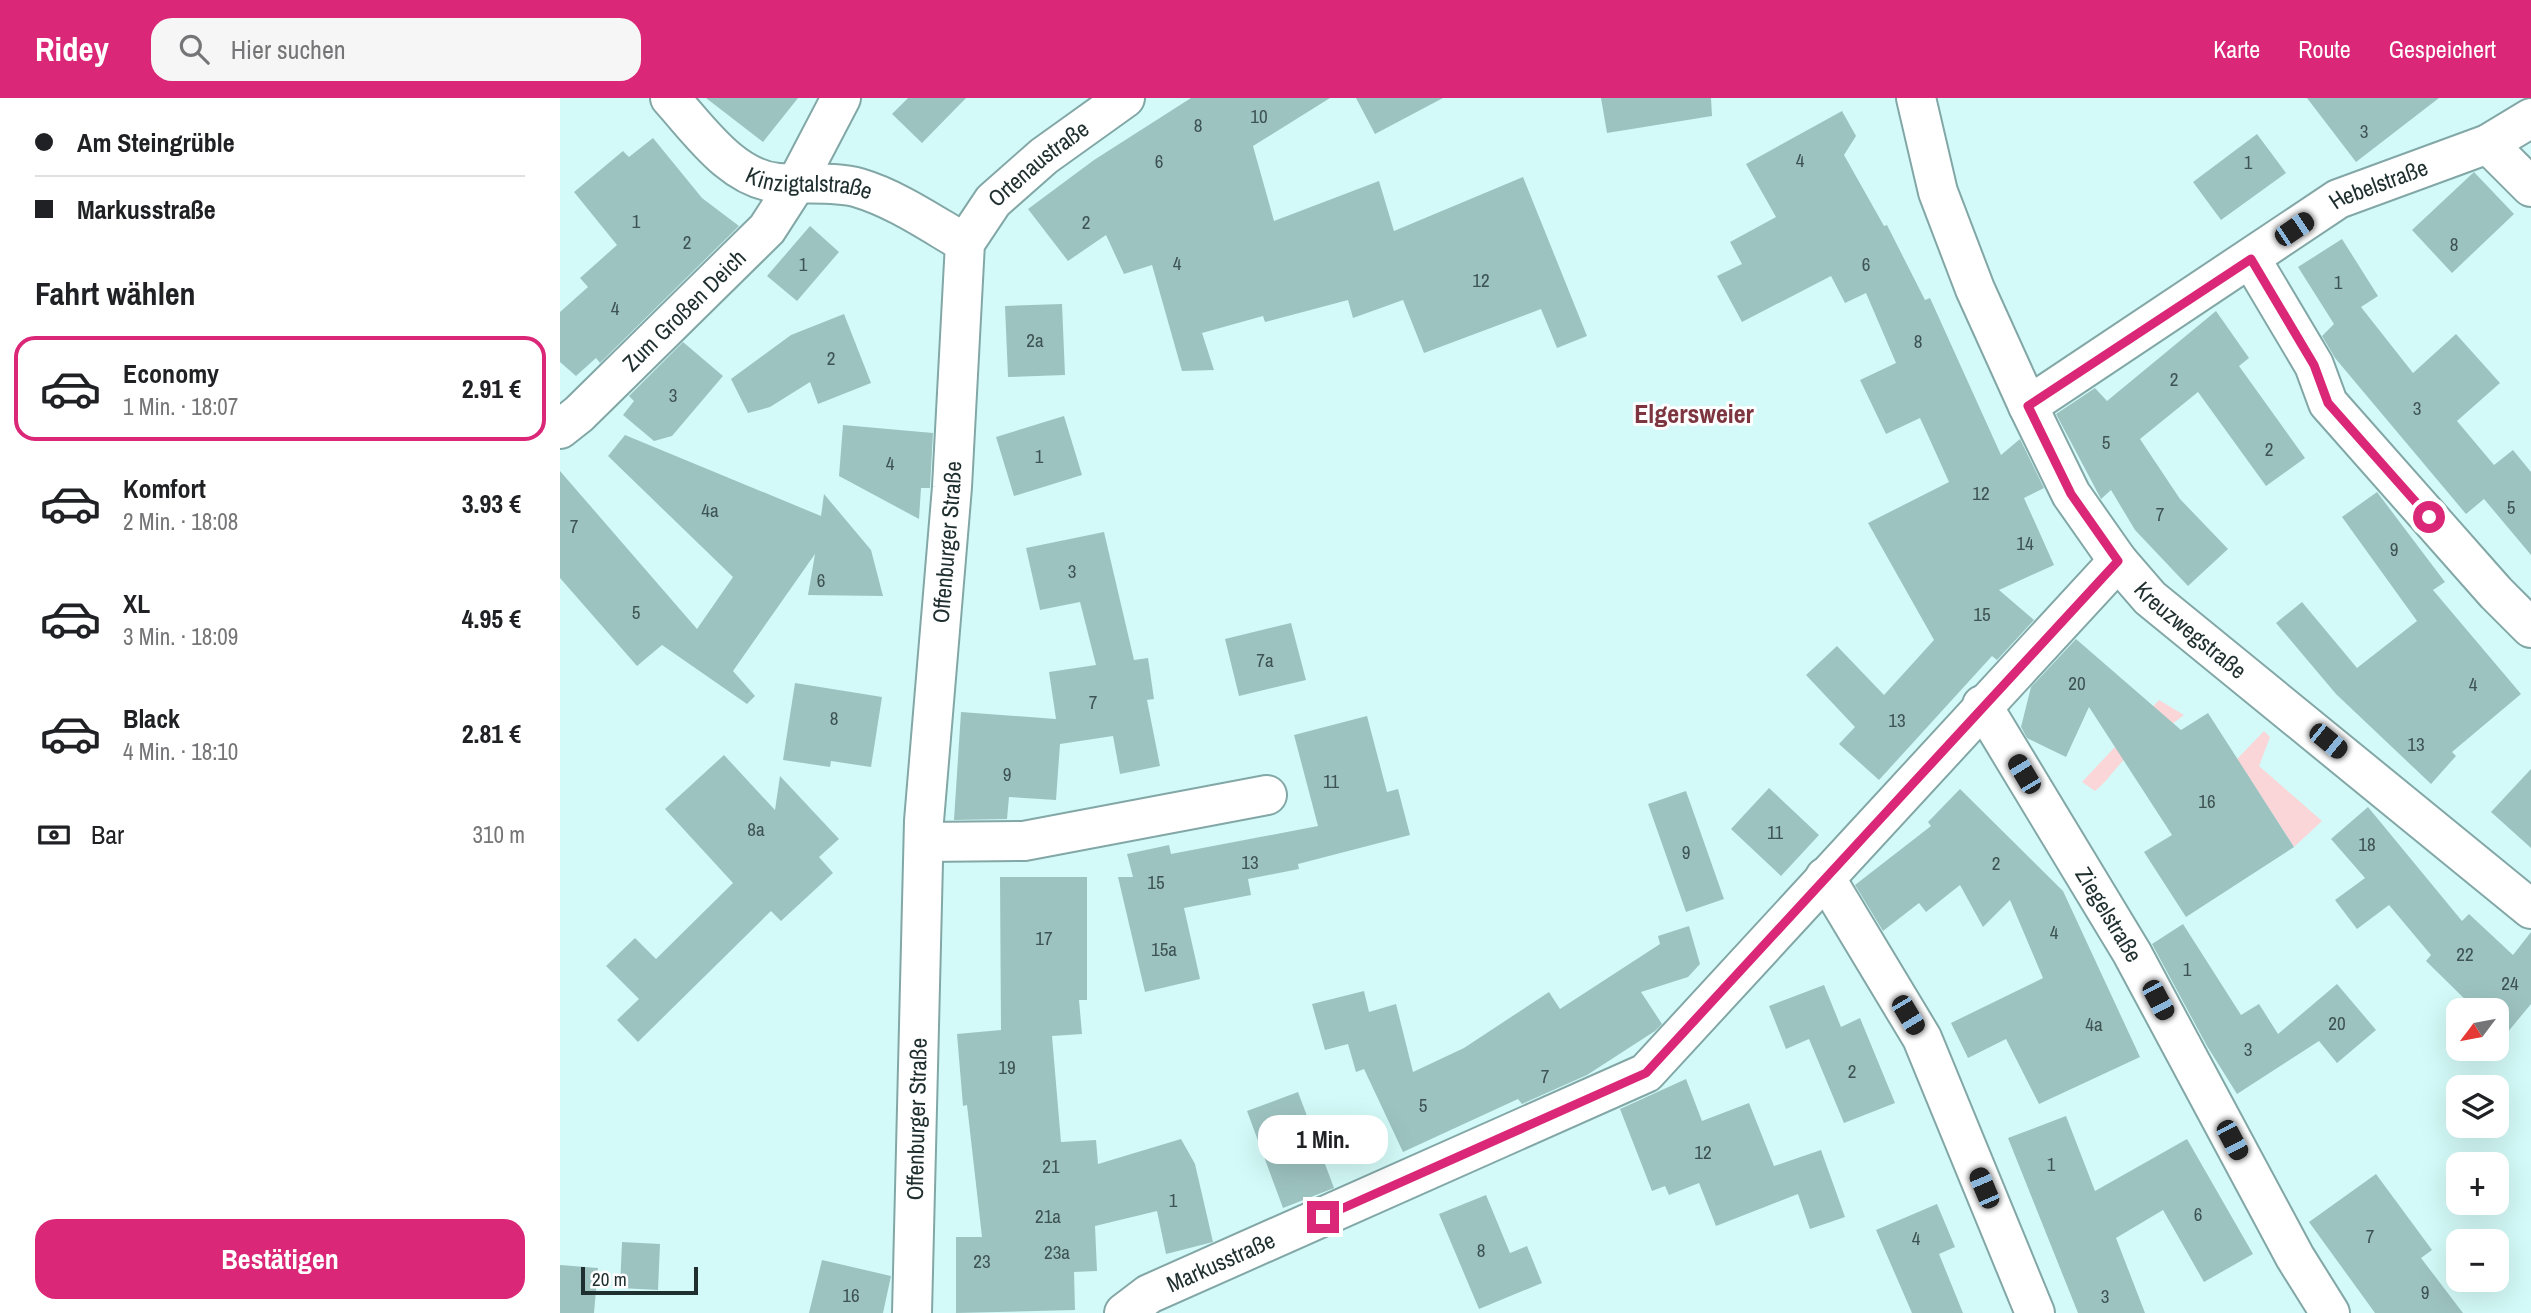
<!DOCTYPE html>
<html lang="de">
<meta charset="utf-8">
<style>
:root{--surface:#fff;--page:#f6f6f6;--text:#202124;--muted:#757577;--line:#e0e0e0;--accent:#db2777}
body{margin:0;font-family:"Archivo Narrow",sans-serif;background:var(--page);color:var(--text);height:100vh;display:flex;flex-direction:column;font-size:26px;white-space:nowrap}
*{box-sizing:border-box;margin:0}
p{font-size:23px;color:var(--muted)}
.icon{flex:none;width:38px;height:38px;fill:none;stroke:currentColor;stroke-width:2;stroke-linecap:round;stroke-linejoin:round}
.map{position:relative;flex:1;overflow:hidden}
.details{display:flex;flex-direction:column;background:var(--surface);width:560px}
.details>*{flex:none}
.banner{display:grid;align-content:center;height:154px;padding:0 35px;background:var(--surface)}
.needle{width:46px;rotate:238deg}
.buttons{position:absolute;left:1886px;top:900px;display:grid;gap:14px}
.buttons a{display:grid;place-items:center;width:63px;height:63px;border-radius:14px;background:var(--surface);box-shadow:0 7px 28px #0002;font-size:35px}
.scale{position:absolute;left:21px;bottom:18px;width:117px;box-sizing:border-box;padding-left:7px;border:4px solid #1f2e2e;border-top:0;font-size:19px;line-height:24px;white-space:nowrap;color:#1f2e2e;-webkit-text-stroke:5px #fefefe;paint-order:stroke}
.end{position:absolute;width:32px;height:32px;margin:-16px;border:9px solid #db2777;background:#fff;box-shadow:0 0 0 4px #fff}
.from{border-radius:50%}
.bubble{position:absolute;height:49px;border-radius:21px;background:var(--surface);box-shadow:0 7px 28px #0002;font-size:23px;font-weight:800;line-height:49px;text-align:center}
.car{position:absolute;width:21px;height:42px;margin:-21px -10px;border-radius:9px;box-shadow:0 0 5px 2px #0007;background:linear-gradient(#222 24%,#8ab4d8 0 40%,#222 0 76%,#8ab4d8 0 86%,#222 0)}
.banner b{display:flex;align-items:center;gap:24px;height:66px;font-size:26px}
.banner b+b{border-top:2px solid var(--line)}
.banner i{width:18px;height:18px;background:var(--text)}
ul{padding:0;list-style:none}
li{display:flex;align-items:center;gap:21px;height:105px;margin:0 14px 10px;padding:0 21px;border:4px solid transparent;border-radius:21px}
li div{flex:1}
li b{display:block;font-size:26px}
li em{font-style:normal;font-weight:800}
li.selected{border-color:var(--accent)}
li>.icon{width:63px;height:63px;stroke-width:1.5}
h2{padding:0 35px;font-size:32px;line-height:84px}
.pay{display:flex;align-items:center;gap:18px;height:77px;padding:0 35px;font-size:26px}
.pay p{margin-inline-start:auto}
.button{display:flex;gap:14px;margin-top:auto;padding:14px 35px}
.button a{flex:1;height:80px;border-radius:21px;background:var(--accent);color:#fff;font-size:28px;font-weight:800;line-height:80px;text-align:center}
header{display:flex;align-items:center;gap:42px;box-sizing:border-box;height:98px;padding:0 35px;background:var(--accent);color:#fff}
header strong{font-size:33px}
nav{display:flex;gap:38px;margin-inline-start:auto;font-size:24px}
.search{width:490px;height:63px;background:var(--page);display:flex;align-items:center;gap:18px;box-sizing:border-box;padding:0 24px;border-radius:21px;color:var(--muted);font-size:26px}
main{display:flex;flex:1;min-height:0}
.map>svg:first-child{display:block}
.green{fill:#fad6d8}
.building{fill:#9dc3c1}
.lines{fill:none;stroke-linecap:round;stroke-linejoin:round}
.minor-casing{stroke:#82a7a6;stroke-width:42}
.tertiary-casing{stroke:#82a7a6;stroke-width:42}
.minor{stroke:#fff;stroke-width:38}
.tertiary{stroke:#fff;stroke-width:38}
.route{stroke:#db2777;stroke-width:9}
.labels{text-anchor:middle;stroke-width:6;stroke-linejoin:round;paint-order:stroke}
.number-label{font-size:19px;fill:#3e5353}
.street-label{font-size:23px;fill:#1f2e2e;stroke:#fefefe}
.quarter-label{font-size:26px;font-weight:bold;fill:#7d353f;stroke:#fefefe}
</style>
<header>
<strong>Ridey</strong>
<div class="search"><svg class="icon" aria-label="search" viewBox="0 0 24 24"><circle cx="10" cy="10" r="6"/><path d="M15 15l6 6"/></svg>Hier suchen</div>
<nav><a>Karte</a><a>Route</a><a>Gespeichert</a></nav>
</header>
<main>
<section class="details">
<div class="banner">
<b><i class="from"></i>Am Steingrüble</b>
<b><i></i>Markusstraße</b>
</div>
<h2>Fahrt wählen</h2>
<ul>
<li class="selected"><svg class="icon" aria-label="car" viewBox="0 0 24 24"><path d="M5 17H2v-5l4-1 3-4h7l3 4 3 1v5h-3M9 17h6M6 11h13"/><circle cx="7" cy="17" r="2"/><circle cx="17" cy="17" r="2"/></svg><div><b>Economy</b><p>1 Min. · 18:07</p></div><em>2.91 €</em></li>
<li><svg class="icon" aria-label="car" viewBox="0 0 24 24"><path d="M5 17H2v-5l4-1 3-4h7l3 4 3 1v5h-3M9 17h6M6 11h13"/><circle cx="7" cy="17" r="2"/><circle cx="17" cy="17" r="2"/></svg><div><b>Komfort</b><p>2 Min. · 18:08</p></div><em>3.93 €</em></li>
<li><svg class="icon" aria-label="car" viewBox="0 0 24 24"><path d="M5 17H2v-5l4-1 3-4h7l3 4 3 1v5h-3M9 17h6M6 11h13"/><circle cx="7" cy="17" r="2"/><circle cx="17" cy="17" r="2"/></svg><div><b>XL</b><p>3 Min. · 18:09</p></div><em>4.95 €</em></li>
<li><svg class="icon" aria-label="car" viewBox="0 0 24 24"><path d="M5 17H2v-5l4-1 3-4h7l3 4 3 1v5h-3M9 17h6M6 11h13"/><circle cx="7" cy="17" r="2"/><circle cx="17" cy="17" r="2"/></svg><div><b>Black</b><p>4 Min. · 18:10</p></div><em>2.81 €</em></li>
</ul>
<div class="pay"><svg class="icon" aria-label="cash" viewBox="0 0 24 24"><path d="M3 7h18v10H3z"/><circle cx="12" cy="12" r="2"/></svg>Bar<p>310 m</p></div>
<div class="button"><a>Bestätigen</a></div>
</section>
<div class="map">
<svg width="1971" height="1215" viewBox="0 0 1971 1215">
<rect width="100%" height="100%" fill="#d3faf8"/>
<path class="green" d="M 1599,602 L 1624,617 C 1606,631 1586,643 1569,657 C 1556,668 1549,682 1535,693 L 1522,684 Z
M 1704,633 L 1710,639 L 1699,668 L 1762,723 L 1734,749 L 1677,661 Z"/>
<path class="building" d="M 146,0 L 238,0 L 203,44 Z
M 348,0 L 406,0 L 362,45 L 332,16 Z
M 631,0 L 770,0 L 693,48 L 714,123 L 819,83 L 834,133 L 963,79 L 1027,238 L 997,250 L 981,211 L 864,255 L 843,202 L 793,220 L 788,202 L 705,224 L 703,218 L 642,235 L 654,272 L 622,273 L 592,167 L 564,176 L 546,137 L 508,163 L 468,111 L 534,62 Z
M 796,0 L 883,0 L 815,36 Z
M 1041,0 L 1151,0 L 1152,18 L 1047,35 Z
M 1747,0 L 1879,0 L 1796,64 Z
M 1282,13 L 1296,38 L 1284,57 L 1324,128 L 1327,127 L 1365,202 L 1370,200 L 1441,357 L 1460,341 L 1484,390 L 1464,400 L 1494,467 L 1439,492 L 1474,522 L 1437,562 L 1432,558 L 1319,682 L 1279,646 L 1295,629 L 1246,577 L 1277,548 L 1324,597 L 1374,542 L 1308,425 L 1389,384 L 1360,320 L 1326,336 L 1300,282 L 1336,265 L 1306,195 L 1285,205 L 1271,178 L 1182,224 L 1157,178 L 1182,166 L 1170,144 L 1216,119 L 1186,66 Z
M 1697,36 L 1726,75 L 1661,122 L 1633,84 Z
M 93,40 L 142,100 L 179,128 L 40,265 L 36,260 L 16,278 L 0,264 L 0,214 L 28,189 L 20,180 L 57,147 L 14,94 L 63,53 L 69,59 Z
M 1914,74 L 1954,116 L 1892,175 L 1852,132 Z
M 250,128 L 279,154 L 237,203 L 207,178 Z
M 1782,141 L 1818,198 L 1801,209 L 1853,275 L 1896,236 L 1940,285 L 1897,323 L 1934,367 L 1953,352 L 1971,374 L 1971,457 L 1924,401 L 1906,416 L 1775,260 L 1762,238 L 1774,226 L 1738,169 Z
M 502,206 L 505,277 L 448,279 L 445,208 Z
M 1656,213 L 1689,260 L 1679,268 L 1745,360 L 1706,388 L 1638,294 L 1580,341 L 1620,401 L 1668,451 L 1628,488 L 1575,432 L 1551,392 L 1541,401 L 1496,316 L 1535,290 L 1547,303 Z
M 284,216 L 311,285 L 258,306 L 250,284 L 210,309 L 188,315 L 171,281 L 231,237 Z
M 123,244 L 163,278 L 112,338 L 94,343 L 63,317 L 74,303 L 69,298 Z
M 504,318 L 522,377 L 454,398 L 436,339 Z
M 283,327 L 373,335 L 370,390 L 361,390 L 359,421 L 279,378 Z
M 65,337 L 261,418 L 264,396 L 311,452 L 323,498 L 248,497 L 255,456 L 173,573 L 195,598 L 187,606 L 102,547 L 77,568 L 0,480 L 0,373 L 137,531 L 173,479 L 48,358 Z
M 1817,394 L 1885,484 L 1873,492 L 1961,596 L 1892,654 L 1896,658 L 1871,686 L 1776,596 L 1716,525 L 1742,504 L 1797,570 L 1857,523 L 1782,419 Z
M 544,434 L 574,562 L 588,560 L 594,601 L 587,602 L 600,668 L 560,676 L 553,638 L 500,646 L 496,702 L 449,699 L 447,721 L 394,722 L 401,614 L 496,621 L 489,574 L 536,567 L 520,504 L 480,512 L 466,450 Z
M 731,525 L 746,582 L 679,598 L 665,541 Z
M 1516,541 L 1621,632 L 1648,615 L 1734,749 L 1626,819 L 1584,754 L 1612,737 L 1529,609 L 1506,659 L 1467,640 L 1461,629 L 1471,589 Z
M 235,585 L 322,599 L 311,669 L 271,663 L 270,669 L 223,662 Z
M 807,618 L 827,694 L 838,691 L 850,737 L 738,766 L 739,771 L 688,781 L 691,797 L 624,810 L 640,881 L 585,894 L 558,779 L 573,779 L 567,756 L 609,747 L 611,756 L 758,728 L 734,637 Z
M 164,657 L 215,712 L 220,678 L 279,741 L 259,759 L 273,775 L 221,823 L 211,813 L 78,944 L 57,922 L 79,901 L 46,868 L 75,840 L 96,861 L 173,785 L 105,711 Z
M 1971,671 L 1971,750 L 1931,714 Z
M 1209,690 L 1259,737 L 1221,778 L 1171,731 Z
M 1400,691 L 1503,793 L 1580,959 L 1479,1006 L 1446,941 L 1408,960 L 1391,925 L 1483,880 L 1450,802 L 1423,829 L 1400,787 L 1366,814 L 1359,805 L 1323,833 L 1295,787 L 1371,728 L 1368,724 Z
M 1126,693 L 1164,801 L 1126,814 L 1088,706 Z
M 1808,709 L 1902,823 L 1909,816 L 1953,857 L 1971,834 L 1971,906 L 1937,947 L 1937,912 L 1916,912 L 1866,863 L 1871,857 L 1829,807 L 1797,831 L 1775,802 L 1805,780 L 1771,741 Z
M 440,779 L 527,779 L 527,902 L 519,902 L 522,936 L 492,938 L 501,1044 L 536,1042 L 538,1066 L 621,1041 L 635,1066 L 653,1144 L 606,1156 L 597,1113 L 535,1128 L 537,1173 L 514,1174 L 515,1212 L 396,1215 L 396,1139 L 422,1139 L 407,1007 L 403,1008 L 397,936 L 441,932 Z
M 1623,826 L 1681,917 L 1699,906 L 1718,936 L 1777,886 L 1816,932 L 1777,965 L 1759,943 L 1677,996 L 1647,948 L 1592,846 Z
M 1129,828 L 1140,866 L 1128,879 L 1081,894 L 1102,926 L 1095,933 L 1027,977 L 962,1006 L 958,1001 L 843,1054 L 804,971 L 796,974 L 788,946 L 765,952 L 752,906 L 804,893 L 809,914 L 836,906 L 853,974 L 904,950 L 989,894 L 1000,911 L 1100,846 L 1098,838 Z
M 1264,887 L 1281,929 L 1300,920 L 1335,1005 L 1284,1025 L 1249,941 L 1226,951 L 1209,908 Z
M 1126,981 L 1142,1023 L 1189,1005 L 1214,1068 L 1261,1052 L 1285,1119 L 1250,1131 L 1238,1096 L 1156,1128 L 1139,1085 L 1109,1097 L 1105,1088 L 1092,1093 L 1060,1011 Z
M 738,994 L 774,1090 L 723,1110 L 687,1013 Z
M 1506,1018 L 1535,1093 L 1627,1041 L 1693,1156 L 1644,1184 L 1603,1112 L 1556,1140 L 1585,1215 L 1518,1215 L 1448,1040 Z
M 1816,1076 L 1872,1152 L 1861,1160 L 1903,1215 L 1815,1215 L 1749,1124 Z
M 926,1097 L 950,1155 L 967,1148 L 982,1185 L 919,1211 L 879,1116 Z
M 1377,1106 L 1395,1149 L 1379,1156 L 1403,1215 L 1352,1215 L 1316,1132 Z
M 62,1144 L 100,1146 L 98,1192 L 60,1190 Z
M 262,1162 L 331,1178 L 323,1215 L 249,1215 Z
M 0,1167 L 38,1170 L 34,1215 L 0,1215 Z"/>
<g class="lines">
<g class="minor-casing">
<g id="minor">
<path id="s1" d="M 110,0 C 139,32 172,81 218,85 C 244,87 275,83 299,90 C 336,101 372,126 405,145"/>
<path id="s2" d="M 1356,0 L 1378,94 L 1415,191 L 1468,308 L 1511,396 L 1558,463 L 1590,500 L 1971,811"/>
<path d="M 1928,46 L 1971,89"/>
<path d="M 1691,161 L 1754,267 L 1768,305 L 1936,495 L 1971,530"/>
<path id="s3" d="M 1468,308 L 1778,101 L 1928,46 L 1971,20"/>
<path id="s4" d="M 0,331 L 19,316 L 207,131 L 236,86 L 281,0"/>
<path id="s5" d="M 1422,607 L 1572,855 L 1735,1159 L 1770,1215"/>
<path d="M 365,744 L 464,743 L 707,697"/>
<path d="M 1265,779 L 1362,940 L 1475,1215"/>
<path id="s6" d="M 564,1215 L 589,1196 L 1086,975 L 1558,463"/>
</g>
</g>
<g class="tertiary-casing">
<g id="tertiary">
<path id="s7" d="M 352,1215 L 364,723 L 392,389 L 405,145 L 433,103 L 484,58 L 565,0"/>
</g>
</g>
<use href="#minor" class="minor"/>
<use href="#tertiary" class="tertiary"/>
</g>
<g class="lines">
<path class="route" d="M 763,1119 L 1086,975 L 1558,463 L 1511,396 L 1468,308 L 1691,161 L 1754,267 L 1768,305 L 1869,419"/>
</g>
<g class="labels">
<g class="number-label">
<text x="699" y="25">10</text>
<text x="638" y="34">8</text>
<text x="1804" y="40">3</text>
<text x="1240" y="69">4</text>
<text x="599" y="70">6</text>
<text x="1688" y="71">1</text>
<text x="76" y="130">1</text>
<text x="526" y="131">2</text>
<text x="127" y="151">2</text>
<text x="1894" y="153">8</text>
<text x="617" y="172">4</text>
<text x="243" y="173">1</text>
<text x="1306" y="173">6</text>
<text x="921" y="189">12</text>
<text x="1778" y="191">1</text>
<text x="55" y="217">4</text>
<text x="475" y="249">2a</text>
<text x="1358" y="250">8</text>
<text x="271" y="267">2</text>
<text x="1614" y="288">2</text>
<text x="113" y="304">3</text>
<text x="1857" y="317">3</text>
<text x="1546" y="351">5</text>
<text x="1709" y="358">2</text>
<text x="479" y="365">1</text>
<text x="330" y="372">4</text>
<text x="1421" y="402">12</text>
<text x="1951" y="416">5</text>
<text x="150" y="419">4a</text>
<text x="1600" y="423">7</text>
<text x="14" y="435">7</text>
<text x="1465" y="452">14</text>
<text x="1834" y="458">9</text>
<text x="512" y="480">3</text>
<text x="261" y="489">6</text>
<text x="76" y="521">5</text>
<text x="1422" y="523">15</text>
<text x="705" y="569">7a</text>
<text x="1517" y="592">20</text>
<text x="1913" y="593">4</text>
<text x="533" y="611">7</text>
<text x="274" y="627">8</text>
<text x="1337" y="629">13</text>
<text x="1856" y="653">13</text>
<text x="447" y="683">9</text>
<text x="771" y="690">11</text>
<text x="1647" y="710">16</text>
<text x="196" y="738">8a</text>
<text x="1215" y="741">11</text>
<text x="1807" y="753">18</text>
<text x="1126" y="761">9</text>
<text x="690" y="771">13</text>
<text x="1436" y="772">2</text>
<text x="596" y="791">15</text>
<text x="1494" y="841">4</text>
<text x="484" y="847">17</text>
<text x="604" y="858">15a</text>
<text x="1905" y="863">22</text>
<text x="1627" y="878">1</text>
<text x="1950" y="892">24</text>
<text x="1777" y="932">20</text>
<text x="1534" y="933">4a</text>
<text x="1688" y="958">3</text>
<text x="447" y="976">19</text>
<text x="1292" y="980">2</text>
<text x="985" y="985">7</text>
<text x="863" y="1014">5</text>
<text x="1143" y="1061">12</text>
<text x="1491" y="1073">1</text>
<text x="491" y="1075">21</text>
<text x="613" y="1109">1</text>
<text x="1638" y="1123">6</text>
<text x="488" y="1125">21a</text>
<text x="1810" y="1145">7</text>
<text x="1356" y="1147">4</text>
<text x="921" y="1159">8</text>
<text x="497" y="1161">23a</text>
<text x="422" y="1170">23</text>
<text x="1865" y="1201">9</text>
<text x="291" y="1204">16</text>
<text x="1545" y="1205">3</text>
</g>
<g class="street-label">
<text dy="8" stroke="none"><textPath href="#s7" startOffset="1181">Ortenaustraße</textPath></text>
<text dy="8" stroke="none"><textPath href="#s1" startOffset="172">Kinzigtalstraße</textPath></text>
<text dy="8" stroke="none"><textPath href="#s3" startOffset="416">Hebelstraße</textPath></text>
<text dy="8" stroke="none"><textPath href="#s4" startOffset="172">Zum Großen Deich</textPath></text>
<text dy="8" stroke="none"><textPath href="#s7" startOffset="772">Offenburger Straße</textPath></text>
<text dy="8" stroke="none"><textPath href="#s2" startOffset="609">Kreuzwegstraße</textPath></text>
<text dy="8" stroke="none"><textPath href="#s5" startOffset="245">Ziegelstraße</textPath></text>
<text dy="8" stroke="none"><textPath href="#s7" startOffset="194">Offenburger Straße</textPath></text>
<text dy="8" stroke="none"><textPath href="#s6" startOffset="110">Markusstraße</textPath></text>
</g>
<g class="quarter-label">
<text x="1134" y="325">Elgersweier</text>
</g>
</g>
</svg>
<div class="buttons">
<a><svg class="needle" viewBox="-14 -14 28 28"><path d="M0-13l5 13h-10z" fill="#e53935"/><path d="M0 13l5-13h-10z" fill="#757577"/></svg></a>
<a><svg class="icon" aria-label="layers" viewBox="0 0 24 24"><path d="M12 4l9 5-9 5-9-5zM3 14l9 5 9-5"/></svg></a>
<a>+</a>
<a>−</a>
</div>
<div class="scale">20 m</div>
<i class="end from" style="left:1869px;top:419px"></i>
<i class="end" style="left:763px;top:1119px"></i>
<div class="bubble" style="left:698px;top:1017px;width:130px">1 Min.</div>
<i class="car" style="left:1734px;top:131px;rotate:56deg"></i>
<i class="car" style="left:1768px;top:643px;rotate:129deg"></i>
<i class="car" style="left:1464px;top:676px;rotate:329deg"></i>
<i class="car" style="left:1598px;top:902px;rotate:152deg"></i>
<i class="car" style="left:1348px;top:917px;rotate:149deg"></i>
<i class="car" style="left:1672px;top:1042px;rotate:152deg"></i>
<i class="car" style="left:1424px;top:1090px;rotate:337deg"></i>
</div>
</main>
